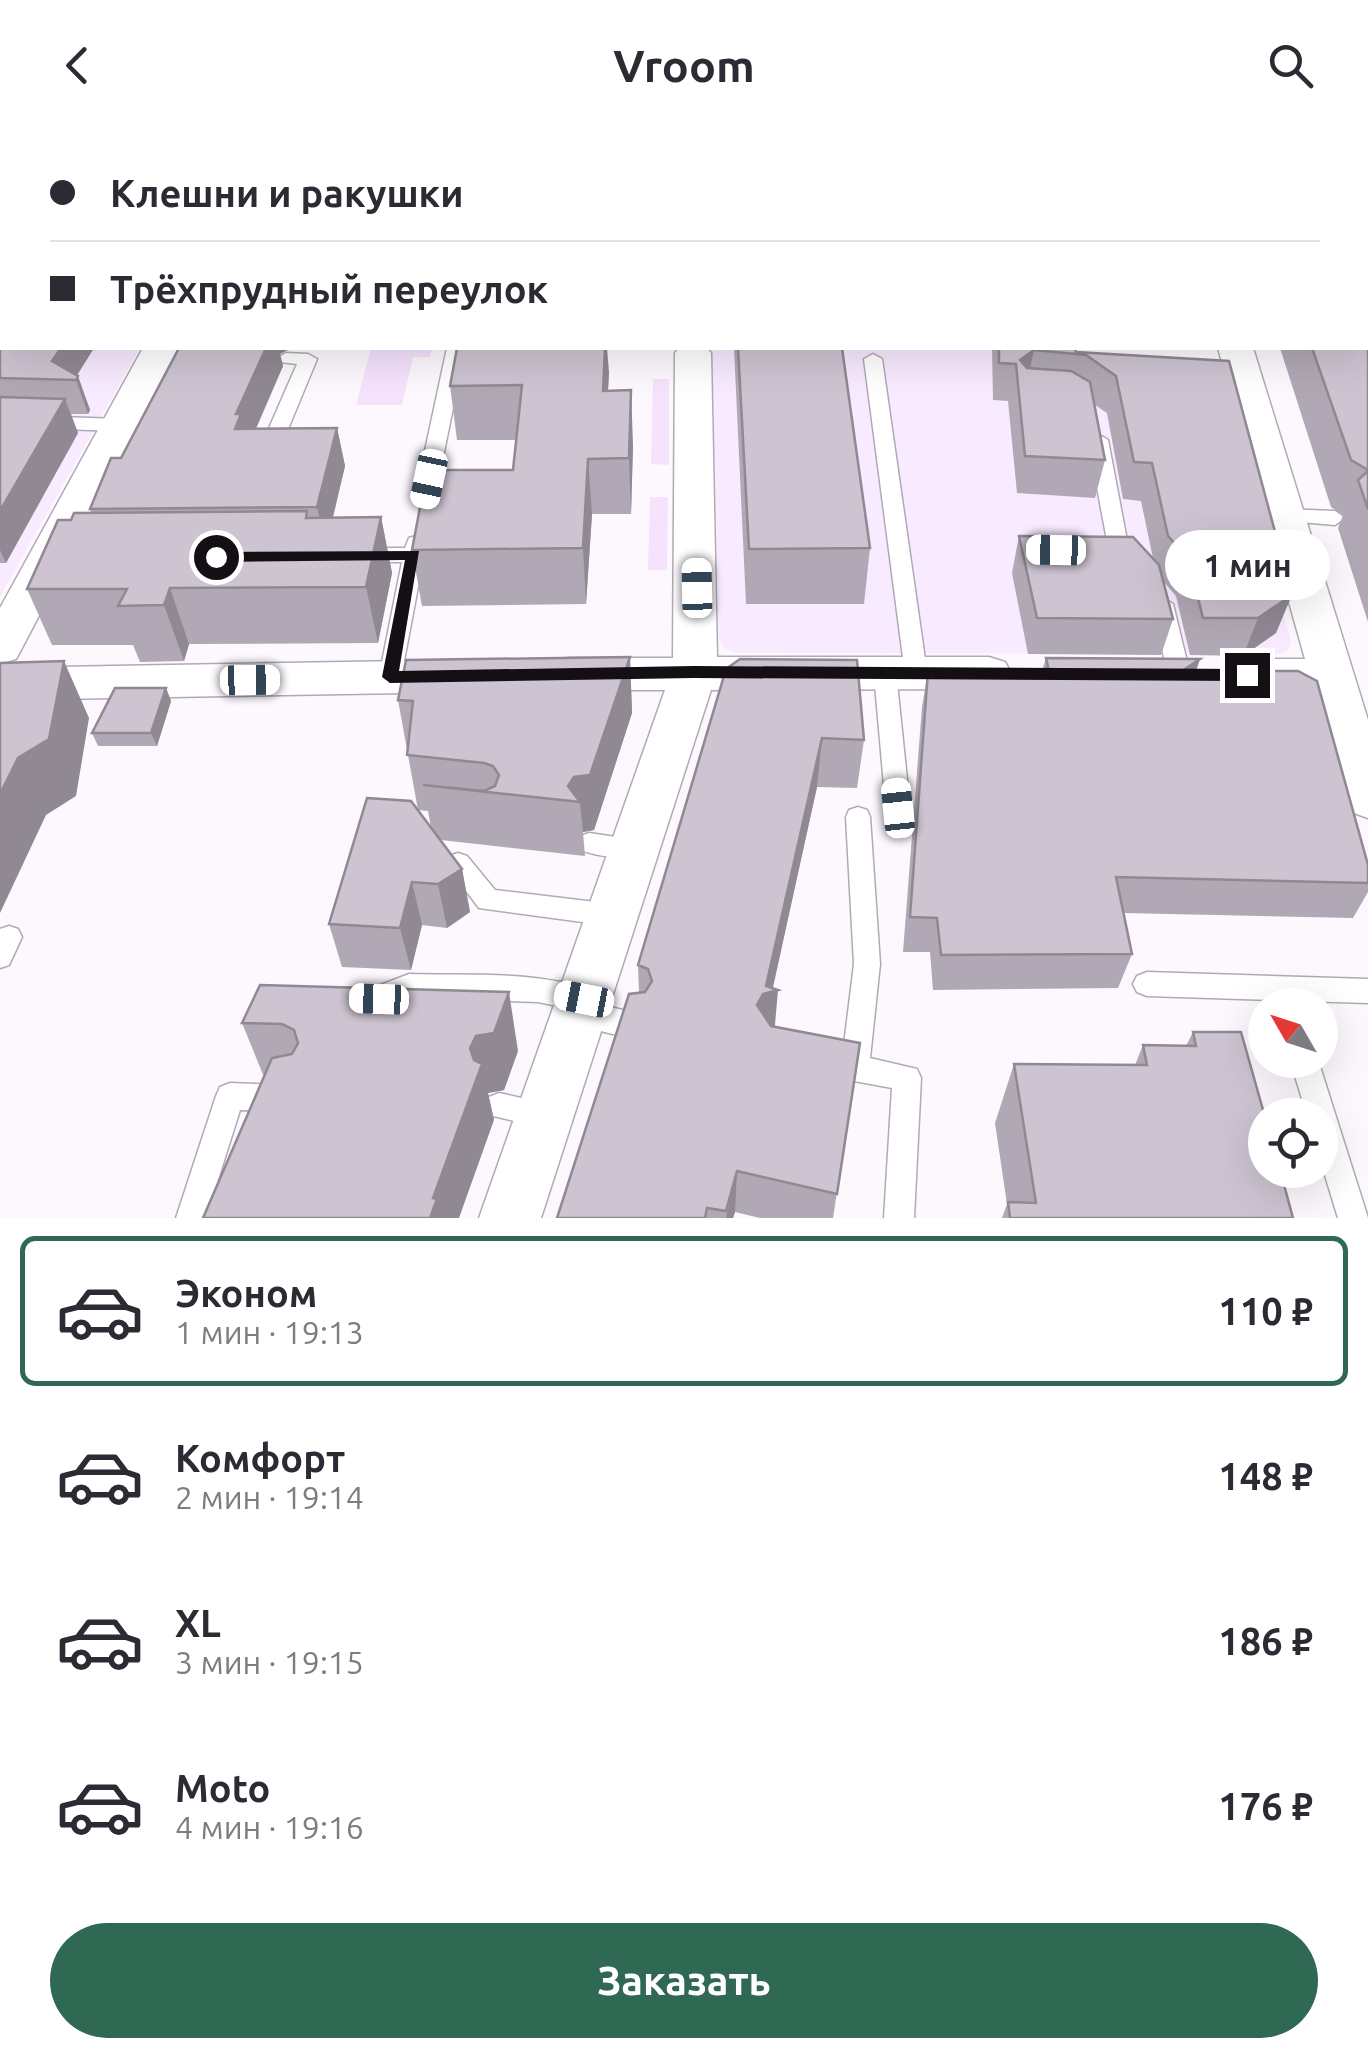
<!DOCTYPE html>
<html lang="ru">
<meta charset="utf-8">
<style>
:root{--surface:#fff;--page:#f2f2f3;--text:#2b2b33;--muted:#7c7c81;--line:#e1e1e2;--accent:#2f6953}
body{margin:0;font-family:Ubuntu,sans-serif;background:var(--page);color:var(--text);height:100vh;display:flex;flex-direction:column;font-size:38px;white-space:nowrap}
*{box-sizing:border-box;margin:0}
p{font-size:32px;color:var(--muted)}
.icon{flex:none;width:55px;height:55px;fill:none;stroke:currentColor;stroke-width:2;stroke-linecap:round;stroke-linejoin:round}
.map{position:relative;height:1088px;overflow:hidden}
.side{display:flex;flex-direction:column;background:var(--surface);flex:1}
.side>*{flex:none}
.hud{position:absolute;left:0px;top:0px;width:1370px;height:220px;box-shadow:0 10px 40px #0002;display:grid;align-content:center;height:220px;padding:0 50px;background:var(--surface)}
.needle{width:65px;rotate:309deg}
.tools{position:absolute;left:1248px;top:858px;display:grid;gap:20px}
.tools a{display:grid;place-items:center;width:90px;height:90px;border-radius:50%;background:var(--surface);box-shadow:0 10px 40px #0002;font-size:50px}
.end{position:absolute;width:45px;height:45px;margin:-22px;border:12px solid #130f14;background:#fff;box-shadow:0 0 0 5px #fff}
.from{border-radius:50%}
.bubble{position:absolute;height:70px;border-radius:35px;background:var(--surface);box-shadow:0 10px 40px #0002;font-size:32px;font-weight:700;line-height:70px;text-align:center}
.car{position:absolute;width:30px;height:60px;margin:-30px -15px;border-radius:12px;box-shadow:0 0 8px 2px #0007;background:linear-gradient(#fff 24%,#345 0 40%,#fff 0 76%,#345 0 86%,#fff 0)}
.hud b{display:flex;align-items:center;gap:35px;height:95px;font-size:38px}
.hud b+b{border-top:2px solid var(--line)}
.hud i{width:25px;height:25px;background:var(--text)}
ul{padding:18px 0 0;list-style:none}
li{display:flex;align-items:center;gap:30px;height:150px;margin:0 20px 15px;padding:0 30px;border:5px solid transparent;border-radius:15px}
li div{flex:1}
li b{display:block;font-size:38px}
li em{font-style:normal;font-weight:700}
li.selected{border-color:var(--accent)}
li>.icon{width:90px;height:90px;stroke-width:1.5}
.primary-button{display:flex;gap:20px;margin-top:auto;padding:20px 50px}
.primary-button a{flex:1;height:115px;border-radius:60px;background:var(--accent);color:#fff;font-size:40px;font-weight:700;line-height:115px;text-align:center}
header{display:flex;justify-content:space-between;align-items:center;height:130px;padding:0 50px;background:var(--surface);font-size:45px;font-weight:700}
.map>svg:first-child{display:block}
.built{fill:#f8eaff}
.green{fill:#f5e2fd}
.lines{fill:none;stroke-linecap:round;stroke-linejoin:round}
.lane-casing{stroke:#b2a9b6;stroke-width:3}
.street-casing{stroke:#b2a9b6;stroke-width:3}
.lane{fill:#fff;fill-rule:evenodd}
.street{fill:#fff;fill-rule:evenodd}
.wall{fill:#b0a8b4}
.shaded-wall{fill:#908892}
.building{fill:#cdc3d1;stroke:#908892;stroke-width:2.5}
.route{fill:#130f14}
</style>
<header><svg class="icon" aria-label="back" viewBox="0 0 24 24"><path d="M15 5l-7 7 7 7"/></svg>Vroom<svg class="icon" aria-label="search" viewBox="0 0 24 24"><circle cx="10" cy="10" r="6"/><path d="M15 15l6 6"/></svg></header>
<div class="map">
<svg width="1368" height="1088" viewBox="0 0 1368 1088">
<rect width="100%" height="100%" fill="#fcf8fe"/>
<path class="built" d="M 0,0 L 174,0 L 2,2 L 2,218 L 140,218 L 0,467 Z
M 734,218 L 1069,218 L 1072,239 L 1222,248 L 1291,512 L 1288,521 L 1280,524 L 736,523 L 724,518 L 719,509 L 712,221 Z"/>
<path class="green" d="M 371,218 L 432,218 L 430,227 L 413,227 L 402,275 L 356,275 Z
M 653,249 L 669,249 L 669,335 L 651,334 Z
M 650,367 L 668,367 L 667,440 L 648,440 Z"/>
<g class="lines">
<g class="lane-casing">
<path id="lane" d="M 178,0 L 284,0 L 285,2 L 180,2 Z
M 447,218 L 465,218 L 435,367 L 425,373 L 415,367 Z
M 286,223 L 308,224 L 317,229 L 279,321 L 269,327 L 259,321 L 297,234 L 280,232 L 277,228 Z
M 873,224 L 882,229 L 927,543 L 916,551 L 905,543 L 864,229 Z
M 0,285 L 120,289 L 129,295 L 120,301 L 0,297 Z
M 1098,304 L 1108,310 L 1129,421 L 1119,428 L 1109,421 L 1088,310 Z
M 1282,379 L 1335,381 L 1345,388 L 1335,395 L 1275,390 L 1272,385 Z
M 416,406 L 426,413 L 424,425 L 401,547 L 390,555 L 379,547 L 402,432 L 357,432 L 347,425 L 357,418 L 405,418 L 409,408 Z
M 1162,467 L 1173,474 L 1190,544 L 1179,552 L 1168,544 L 1151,474 Z
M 885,535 L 896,543 L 910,678 L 907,685 L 889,685 L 886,678 L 874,543 Z
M 858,677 L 867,680 L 870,687 L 880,834 L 870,928 L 917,939 L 921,948 L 914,1088 L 884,1088 L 892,958 L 827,946 L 817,942 L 813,933 L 817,924 L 827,920 L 843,923 L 854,834 L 846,687 L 849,680 Z
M 589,703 L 643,711 L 647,718 L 643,725 C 625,731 598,726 580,720 L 576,713 L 580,706 Z
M 458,723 L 467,726 L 495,760 L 612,774 L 621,777 L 625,785 L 621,793 L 612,796 L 479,778 L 445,733 L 449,726 Z
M 9,796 L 18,799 L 22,807 L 9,835 L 0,838 L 0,799 Z
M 1147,842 L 1368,849 L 1368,873 L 1147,866 L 1137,862 L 1133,854 L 1137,846 Z
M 409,844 C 469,846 536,840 593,861 L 595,873 L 646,886 L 650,895 L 646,904 C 625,911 590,898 569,891 L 567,878 L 538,872 L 410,868 L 375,881 L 365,877 L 361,869 L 365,861 Z
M 1290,930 L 1318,930 L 1368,1088 L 1338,1088 L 1320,1029 L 1320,985 L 1307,985 Z
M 230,953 L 283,955 L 293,959 L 297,968 L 293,977 L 283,981 L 240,980 L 206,1088 L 176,1088 L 216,966 L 220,957 Z
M 499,963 L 554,975 L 559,985 L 554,995 L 544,998 L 489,985 L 485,976 L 489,967 Z"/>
</g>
<g class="street-casing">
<path id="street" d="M 1338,0 L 1367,0 L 1368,3 L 1339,2 Z
M 143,218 L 179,218 L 22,518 L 16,529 L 0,534 L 0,478 Z
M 679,218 L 707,218 L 711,223 L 717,527 L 989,527 L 1005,532 L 1011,543 L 1005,554 L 989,559 L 711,560 L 541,1088 L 479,1088 L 665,560 L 568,560 L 552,555 L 546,544 L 552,533 L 568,528 L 673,528 L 675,223 Z
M 1218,218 L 1253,218 L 1368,590 L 1368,688 L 1351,682 L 1344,669 L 1314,562 L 1248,561 L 1232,556 L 1225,545 L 1232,534 L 1248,529 L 1305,529 Z
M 464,530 L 480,535 L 487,546 L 480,557 L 464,562 L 0,570 L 0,538 Z"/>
</g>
<use href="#lane" class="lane"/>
<use href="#street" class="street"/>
</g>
<path class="wall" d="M 294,0 L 1081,0 L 1082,2 L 292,2 Z
M 0,91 L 2,94 L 2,218 L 94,218 L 77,245 L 90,280 L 88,284 L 71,284 L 78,303 L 6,433 L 0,433 Z
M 1368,200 L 1368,492 L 1338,398 L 1343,385 L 1331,377 L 1280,218 L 1368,218 Z
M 179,218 L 290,219 L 280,224 L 283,236 L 256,299 L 337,298 L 345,336 L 333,388 L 381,387 L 392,443 L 378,513 L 189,514 L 184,531 L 140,532 L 133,515 L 52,515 L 27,459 L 71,390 L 91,382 L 90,379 L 121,328 Z
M 734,218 L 842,218 L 870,418 L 864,474 L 746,474 Z
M 992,218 L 1075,218 L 1076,222 L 1229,231 L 1276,503 L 1243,526 L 1190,525 L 1176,466 L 1164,452 L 1173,489 L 1161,525 L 1028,524 L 1012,443 L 1019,406 L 1153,428 L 1141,371 L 1123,369 L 1107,283 L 1095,275 L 1105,330 L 1095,368 L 1017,363 L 1008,271 L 993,270 Z
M 609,242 L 608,261 L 633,315 L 631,384 L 592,384 L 586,474 L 422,476 L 412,420 L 513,340 L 516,310 L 457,310 L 450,256 Z
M 630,527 L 632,583 L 594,700 L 583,702 L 585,726 L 441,710 L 462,739 L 470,782 L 447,798 L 422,795 L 411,840 L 342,837 L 329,794 L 431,698 L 428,681 L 418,680 L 398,570 Z
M 1046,528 L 1200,529 L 1196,541 L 1368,735 L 1368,762 L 1353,788 L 1123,783 L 1132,824 L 1118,858 L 933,860 L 930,822 L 903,822 L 922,577 L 928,541 L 1042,541 Z
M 726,539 L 864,610 L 857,658 L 817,657 L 772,858 L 775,897 L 860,913 L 833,1088 L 760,1088 L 735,1082 L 733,1088 L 557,1088 L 639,863 L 638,835 Z
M 166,558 L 171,571 L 157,616 L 98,616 L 92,603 Z
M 260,855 L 518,921 L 504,960 L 488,963 L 494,990 L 264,947 L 242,893 Z
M 1193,902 L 1293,1088 L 1002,1088 L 1007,1074 L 995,993 L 1014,934 L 1135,935 L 1143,915 L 1186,916 Z"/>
<path class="shaded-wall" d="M 1,91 L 2,142 L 0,147 L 0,93 Z
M 61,218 L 94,218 L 74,250 L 52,231 Z
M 266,218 L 291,218 L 280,224 L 283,236 L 249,314 L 235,299 L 236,284 Z
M 605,218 L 607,218 L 609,242 L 605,315 L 603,261 Z
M 1034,220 L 1026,257 L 1020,230 Z
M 78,246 L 90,280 L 88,284 L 76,250 Z
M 631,260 L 633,315 L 631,384 L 629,328 Z
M 65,269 L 78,303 L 6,433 L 0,420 L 0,381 Z
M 337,298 L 345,336 L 326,415 L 317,377 Z
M 588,329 L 592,384 L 586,474 L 583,418 Z
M 381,387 L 392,443 L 378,513 L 366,457 Z
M 170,458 L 189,514 L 184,531 L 164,475 Z
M 1292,465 L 1276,503 L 1243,526 L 1258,488 Z
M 630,527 L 632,583 L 594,700 L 583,702 L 580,672 L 568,656 Z
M 1200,529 L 1187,565 L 1182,541 Z
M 64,531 L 89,588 L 76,666 L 46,685 L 0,783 L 0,664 Z
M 166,558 L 171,571 L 157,616 L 151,603 Z
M 822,608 L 817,657 L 772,862 L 778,860 L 774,906 L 757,875 L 766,856 Z
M 462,739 L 470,782 L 447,798 L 438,754 Z
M 412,752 L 422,795 L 411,840 L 400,798 Z
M 509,862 L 518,921 L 504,960 L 488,963 L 494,990 L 459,1088 L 430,1088 L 433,1068 L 470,918 L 476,906 Z
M 737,1041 L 735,1082 L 733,1088 L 726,1088 Z"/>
<path class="building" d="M 294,0 L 521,0 L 520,2 L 292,2 Z
M 625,0 L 1081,0 L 1082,2 L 677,2 L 677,1 Z
M 0,132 L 2,132 L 2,218 L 61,218 L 52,231 L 78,246 L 76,250 L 0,248 Z
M 1368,200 L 1368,340 L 1351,330 L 1312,218 L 1368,218 Z
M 179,218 L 266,218 L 236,284 L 241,284 L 235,299 L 337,298 L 317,377 L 90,379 L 111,328 L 121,328 Z
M 457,218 L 605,218 L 603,261 L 631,260 L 629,328 L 588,329 L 583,418 L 412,420 L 427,340 L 513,340 L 522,255 L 450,256 Z
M 738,218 L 842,218 L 870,418 L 749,419 Z
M 999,218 L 1075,218 L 1076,222 L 1229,231 L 1292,465 L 1258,488 L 1203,488 L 1188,428 L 1168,406 L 1152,333 L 1134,332 L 1116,246 L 1086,225 L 1034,220 L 1020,230 L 1027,238 L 1071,241 L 1090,252 L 1105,330 L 1025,326 L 1016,234 L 999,233 Z
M 0,267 L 65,269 L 0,381 Z
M 1368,341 L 1368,379 L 1358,350 Z
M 307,381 L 306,388 L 381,387 L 366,457 L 170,458 L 164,475 L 118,476 L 127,459 L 27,459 L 58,390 L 71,390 L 74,383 Z
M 1019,406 L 1133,407 L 1159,435 L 1173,489 L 1037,488 Z
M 630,527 L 590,645 L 574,647 L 568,656 L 580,672 L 423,655 L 484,661 L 495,656 L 499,645 L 493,636 L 484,633 L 407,625 L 413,571 L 398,570 L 406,530 Z
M 1046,528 L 1200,529 L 1182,541 L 1298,541 L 1317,551 L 1368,735 L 1368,753 L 1116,747 L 1132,824 L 941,825 L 937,788 L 910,787 L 928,541 L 1049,541 Z
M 740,529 L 857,530 L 864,610 L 822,608 L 766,856 L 778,860 L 763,864 L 757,875 L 771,896 L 860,913 L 837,1064 L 737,1041 L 726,1081 L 707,1078 L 705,1088 L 557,1088 L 629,864 L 645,862 L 652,851 L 648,839 L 638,835 L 726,539 Z
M 64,531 L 49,609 L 18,628 L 0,664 L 0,533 Z
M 115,558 L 166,558 L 151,603 L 92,603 Z
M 367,668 L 411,671 L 462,739 L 438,754 L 412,752 L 400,798 L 329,794 Z
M 260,855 L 509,862 L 494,903 L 476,906 L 470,918 L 474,930 L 482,934 L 433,1068 L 437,1069 L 430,1088 L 203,1088 L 272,928 L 292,924 L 298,913 L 294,900 L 282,894 L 242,893 Z
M 1193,902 L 1241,902 L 1265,987 L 1265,1040 L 1280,1040 L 1293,1088 L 1010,1088 L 1008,1072 L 1036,1073 L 1014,934 L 1147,935 L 1143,915 L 1196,916 Z"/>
<path class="route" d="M 419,421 L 399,541 L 694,536 L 1247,539 L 1255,545 L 1247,551 L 694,548 L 390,553 L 382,547 L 405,430 L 216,432 L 209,427 L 216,422 Z"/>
</svg>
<div class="tools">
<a><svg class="needle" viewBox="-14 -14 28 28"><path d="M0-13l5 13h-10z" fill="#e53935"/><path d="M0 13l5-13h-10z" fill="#7c7c81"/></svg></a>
<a><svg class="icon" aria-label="locate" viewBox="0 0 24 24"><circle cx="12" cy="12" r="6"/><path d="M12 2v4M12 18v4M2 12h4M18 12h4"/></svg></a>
</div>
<i class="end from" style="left:216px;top:427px"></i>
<i class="end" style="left:1247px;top:545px"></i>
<div class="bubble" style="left:1165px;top:400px;width:165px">1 мин</div>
<i class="car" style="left:429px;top:349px;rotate:192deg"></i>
<i class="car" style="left:1056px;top:420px;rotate:271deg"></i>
<i class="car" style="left:697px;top:458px;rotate:359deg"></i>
<i class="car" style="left:250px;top:550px;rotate:89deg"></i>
<i class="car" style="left:898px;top:678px;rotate:354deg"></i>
<i class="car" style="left:379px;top:869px;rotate:272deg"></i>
<i class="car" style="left:584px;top:869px;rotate:281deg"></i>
<div class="hud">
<b><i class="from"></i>Клешни и ракушки</b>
<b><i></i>Трёхпрудный переулок</b>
</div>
</div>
<section class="side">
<ul>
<li class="selected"><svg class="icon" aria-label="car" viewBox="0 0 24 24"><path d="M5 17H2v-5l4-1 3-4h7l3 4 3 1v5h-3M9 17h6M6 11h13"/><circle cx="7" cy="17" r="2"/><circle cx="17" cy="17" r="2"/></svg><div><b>Эконом</b><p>1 мин · 19:13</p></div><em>110 ₽</em></li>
<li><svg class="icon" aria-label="car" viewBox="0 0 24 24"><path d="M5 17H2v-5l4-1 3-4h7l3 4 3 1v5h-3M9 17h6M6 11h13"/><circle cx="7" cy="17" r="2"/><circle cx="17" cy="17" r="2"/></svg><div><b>Комфорт</b><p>2 мин · 19:14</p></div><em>148 ₽</em></li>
<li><svg class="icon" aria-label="car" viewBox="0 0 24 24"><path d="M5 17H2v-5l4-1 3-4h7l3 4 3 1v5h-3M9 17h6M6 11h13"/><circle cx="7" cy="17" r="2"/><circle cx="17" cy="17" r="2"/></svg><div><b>XL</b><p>3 мин · 19:15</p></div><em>186 ₽</em></li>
<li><svg class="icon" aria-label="car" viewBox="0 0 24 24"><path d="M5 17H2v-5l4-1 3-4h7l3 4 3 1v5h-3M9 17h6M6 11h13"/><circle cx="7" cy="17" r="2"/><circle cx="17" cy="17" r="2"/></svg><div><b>Moto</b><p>4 мин · 19:16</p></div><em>176 ₽</em></li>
</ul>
<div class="primary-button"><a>Заказать</a></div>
</section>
